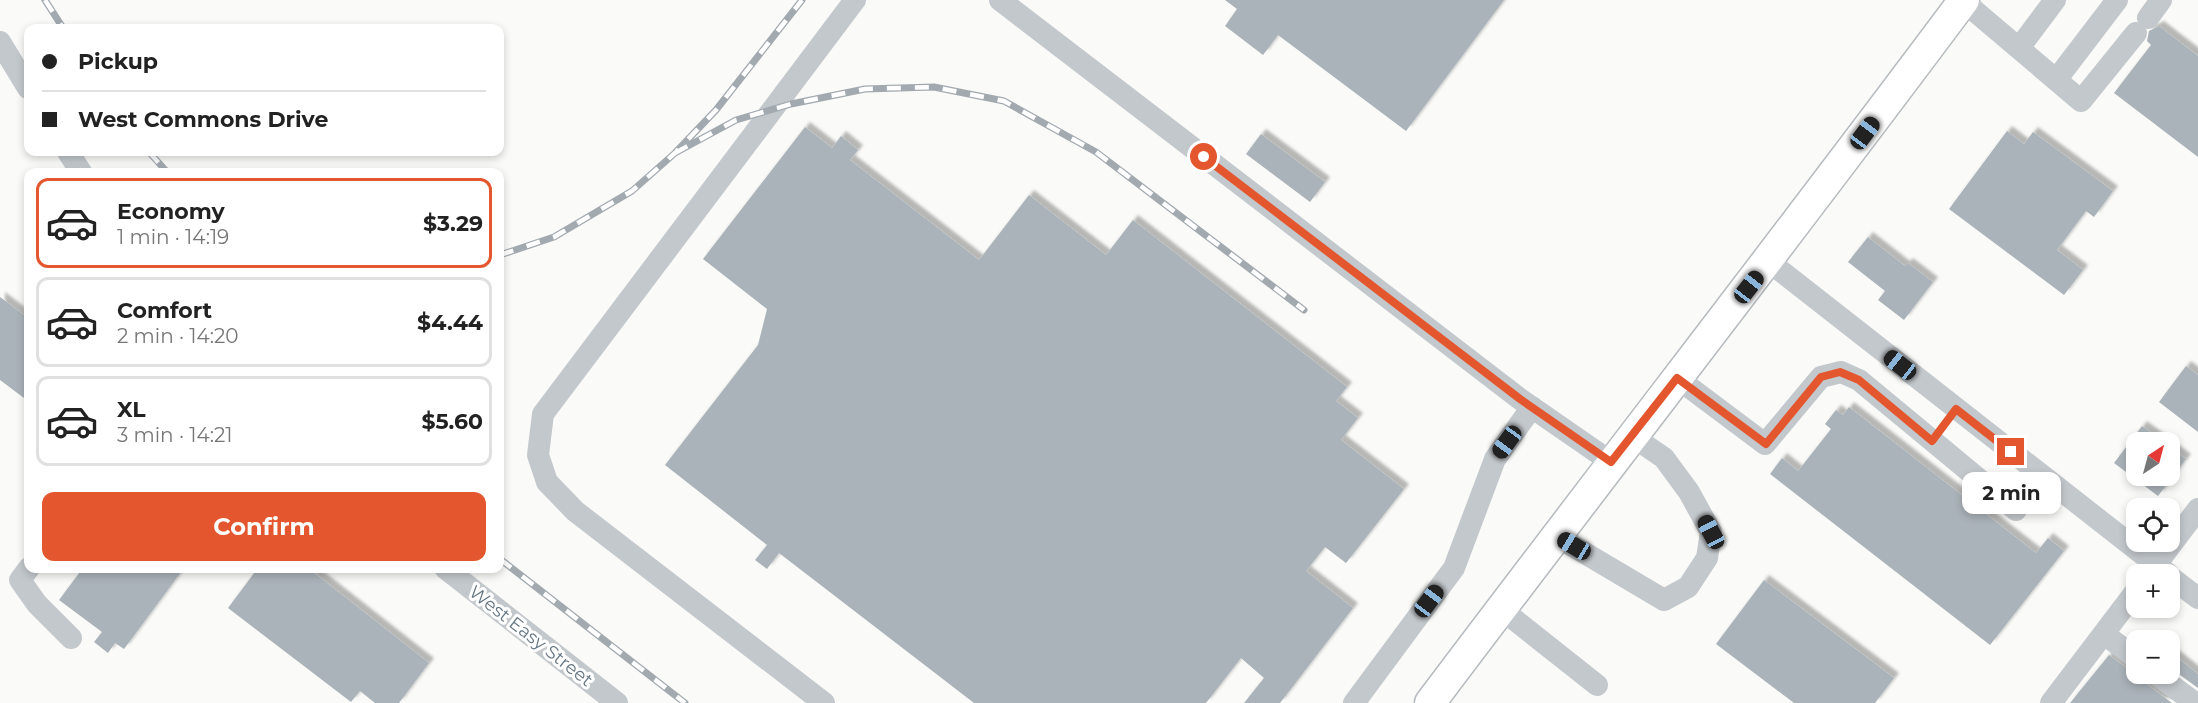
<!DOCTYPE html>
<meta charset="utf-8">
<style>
:root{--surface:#fff;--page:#f2f2f2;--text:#222;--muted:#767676;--line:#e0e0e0;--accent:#e4572e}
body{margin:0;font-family:Montserrat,sans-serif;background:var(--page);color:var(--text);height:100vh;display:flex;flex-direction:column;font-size:22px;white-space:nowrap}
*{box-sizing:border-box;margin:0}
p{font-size:20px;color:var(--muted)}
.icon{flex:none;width:33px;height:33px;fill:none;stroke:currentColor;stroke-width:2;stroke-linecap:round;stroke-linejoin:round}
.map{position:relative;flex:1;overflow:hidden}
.details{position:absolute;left:24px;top:168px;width:480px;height:405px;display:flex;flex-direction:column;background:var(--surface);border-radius:12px;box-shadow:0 3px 9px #0003}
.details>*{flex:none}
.guide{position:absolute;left:24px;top:24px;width:480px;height:132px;border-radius:12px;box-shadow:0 3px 9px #0003;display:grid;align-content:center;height:132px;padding:0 18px;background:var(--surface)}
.needle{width:39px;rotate:36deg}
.controls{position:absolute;left:2126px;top:432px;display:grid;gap:12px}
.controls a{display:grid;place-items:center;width:54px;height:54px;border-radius:12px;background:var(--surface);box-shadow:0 3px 9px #0003;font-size:30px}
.end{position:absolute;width:27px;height:27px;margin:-14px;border:8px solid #e4572e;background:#fff;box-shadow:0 0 0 3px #fff}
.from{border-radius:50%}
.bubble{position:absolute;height:42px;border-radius:12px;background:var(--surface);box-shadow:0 3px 9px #0003;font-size:20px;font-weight:700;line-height:42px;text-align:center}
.car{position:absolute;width:18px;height:36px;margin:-18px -9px;border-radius:8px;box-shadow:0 0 4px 2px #0007;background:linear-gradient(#222 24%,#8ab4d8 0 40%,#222 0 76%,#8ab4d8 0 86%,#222 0)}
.guide b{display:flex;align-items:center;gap:21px;height:57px;font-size:22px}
.guide b+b{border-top:2px solid var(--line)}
.guide i{width:15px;height:15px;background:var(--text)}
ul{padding:10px 0 0;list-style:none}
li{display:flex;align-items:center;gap:18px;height:90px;margin:0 12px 9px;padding:0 6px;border:3px solid var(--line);border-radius:12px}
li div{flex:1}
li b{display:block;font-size:22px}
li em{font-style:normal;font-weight:700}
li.active{border-color:var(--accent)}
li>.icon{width:54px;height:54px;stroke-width:1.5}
.primary-button{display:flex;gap:12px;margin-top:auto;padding:12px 18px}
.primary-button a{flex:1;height:69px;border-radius:12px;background:var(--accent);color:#fff;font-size:24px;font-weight:700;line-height:69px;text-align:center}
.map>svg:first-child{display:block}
.building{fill:#aab3b9;filter:url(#shadow)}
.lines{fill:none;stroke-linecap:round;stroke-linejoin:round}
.major-casing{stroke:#b5babe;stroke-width:33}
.minor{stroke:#c3c8cc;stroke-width:22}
.major{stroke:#fff;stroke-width:30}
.rail-casing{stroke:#a2aab0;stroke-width:7}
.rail{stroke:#fff;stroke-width:4.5;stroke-dasharray:14;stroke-linecap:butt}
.route{stroke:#e4572e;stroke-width:8}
.labels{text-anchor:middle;stroke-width:6;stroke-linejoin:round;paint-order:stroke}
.street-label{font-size:18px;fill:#657683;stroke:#fff}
</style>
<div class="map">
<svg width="2198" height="703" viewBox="0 0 2198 703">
<defs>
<filter id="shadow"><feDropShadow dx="5" dy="-5" stdDeviation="1.5" flood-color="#0004"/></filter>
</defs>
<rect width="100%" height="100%" fill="#fafaf8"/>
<path class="building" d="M 1225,0 L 1504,0 L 1406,131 L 1278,35 L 1263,55 L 1225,26 L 1237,9 Z
M 2159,26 L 2198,56 L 2198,157 L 2114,93 L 2151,45 L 2147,41 L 2149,31 Z
M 805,127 L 832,148 L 841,136 L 858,150 L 850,160 L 979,260 L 1029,195 L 1106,255 L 1133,220 L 1347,387 L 1336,401 L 1358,418 L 1341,440 L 1404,489 L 1346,563 L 1325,547 L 1306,571 L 1353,608 L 1280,703 L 1244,703 L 1264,678 L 1241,658 L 1206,703 L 974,703 L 779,553 L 767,569 L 755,560 L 767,545 L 665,465 L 758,345 L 767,309 L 703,259 Z
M 2007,131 L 2024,144 L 2033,132 L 2113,191 L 2094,217 L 2086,211 L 2057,250 L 2083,270 L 2064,295 L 1949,209 Z
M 1261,134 L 1325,182 L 1310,202 L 1246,154 Z
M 1868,237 L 1905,266 L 1908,263 L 1933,282 L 1904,320 L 1878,300 L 1885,291 L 1848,262 Z
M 0,297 L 28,318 L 28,401 L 0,380 Z
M 2186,366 L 2198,375 L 2198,432 L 2159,402 Z
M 1849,407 L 2036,553 L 2048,538 L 2064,551 L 1990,645 L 1770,474 L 1782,458 L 1798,471 L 1831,429 L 1825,424 L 1836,410 L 1843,415 Z
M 2142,426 L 2164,442 L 2136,442 L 2136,476 L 2169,476 L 2169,446 L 2186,459 L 2158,496 L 2114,463 Z
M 83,568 L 184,568 L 124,649 L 115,643 L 108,653 L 94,642 L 102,632 L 59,600 Z
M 258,568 L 308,568 L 429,663 L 399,703 L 375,703 L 360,691 L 351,702 L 228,608 Z
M 1764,580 L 1894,678 L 1875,703 L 1794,703 L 1716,644 Z
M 2169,651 L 2198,674 L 2198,688 L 2169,667 Z
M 2109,655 L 2128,669 L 2136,671 L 2136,676 L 2172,703 L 2070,703 Z"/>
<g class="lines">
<g class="major-casing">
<path id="major" d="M 1430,703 C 1607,468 1788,236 1964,0"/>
</g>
<path class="minor" d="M 1000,0 L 1520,399 L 1611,462
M 1963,1 L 2081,101 L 2136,33
M 2148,18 L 2161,0
M 0,42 L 28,88
M 2019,48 L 2055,0
M 2056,80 L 2117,0
M 68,152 L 81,172
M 1768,261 L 2168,574
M 1677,378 L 1765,444 L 1821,377 L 1841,372 L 1859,380 L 2016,510
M 1556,536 L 1664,600 L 1688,587 L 1707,558 L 1711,532 L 1689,492 L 1664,458 L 1632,436
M 29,568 L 20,580 L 37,604 L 71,638
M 445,568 L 617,703
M 2149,574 L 2198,509
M 2169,576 L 2198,598
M 1501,609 L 1597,685
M 2104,634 L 2136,658
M 2156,674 L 2195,703
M 824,703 L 575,511 L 547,482 L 538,455 L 543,414 L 855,0
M 1354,703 L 1454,568 L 1495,459 L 1532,407
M 2051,703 L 2136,591"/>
<use href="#major" class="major"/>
<g class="rail-casing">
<path id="rail" d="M 45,0 L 63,28
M 149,152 L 167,172
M 675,153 L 736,120 L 791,104 L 865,89 L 934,87 L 1004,101 L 1096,152 L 1304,310
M 500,255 L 554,237 L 632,191 L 675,153 L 716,110 L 802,0
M 500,559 L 685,703"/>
</g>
<use href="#rail" class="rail"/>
</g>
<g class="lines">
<path class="route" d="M 1204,157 L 1520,399 L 1611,462 L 1677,378 L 1766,444 L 1821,377 L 1840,372 L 1859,380 L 1932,441 L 1956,409 L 2011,452"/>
</g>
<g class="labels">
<g class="street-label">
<text transform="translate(531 636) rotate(38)" y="6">West Easy Street</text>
</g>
</g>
</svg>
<div class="controls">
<a><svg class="needle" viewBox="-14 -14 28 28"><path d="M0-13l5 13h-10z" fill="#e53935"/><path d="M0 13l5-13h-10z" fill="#767676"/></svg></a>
<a><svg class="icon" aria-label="locate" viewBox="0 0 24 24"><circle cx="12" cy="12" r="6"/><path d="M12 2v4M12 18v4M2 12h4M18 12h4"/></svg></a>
<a>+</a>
<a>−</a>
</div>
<i class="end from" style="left:1204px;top:157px"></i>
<i class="end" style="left:2011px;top:452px"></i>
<div class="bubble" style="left:1962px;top:472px;width:99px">2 min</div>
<i class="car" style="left:1865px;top:133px;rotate:37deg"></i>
<i class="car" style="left:1749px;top:287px;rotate:38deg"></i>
<i class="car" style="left:1900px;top:365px;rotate:308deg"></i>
<i class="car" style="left:1507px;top:442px;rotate:216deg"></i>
<i class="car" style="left:1711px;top:532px;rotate:332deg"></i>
<i class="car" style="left:1574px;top:546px;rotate:301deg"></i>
<i class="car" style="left:1429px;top:601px;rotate:37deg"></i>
<div class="guide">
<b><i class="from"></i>Pickup</b>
<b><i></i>West Commons Drive</b>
</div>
<section class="details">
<ul>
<li class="active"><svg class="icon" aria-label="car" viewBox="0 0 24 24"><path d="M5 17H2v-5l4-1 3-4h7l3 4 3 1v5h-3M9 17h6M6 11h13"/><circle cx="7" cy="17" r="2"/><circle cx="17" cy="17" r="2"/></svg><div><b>Economy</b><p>1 min · 14:19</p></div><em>$3.29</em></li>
<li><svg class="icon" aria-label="car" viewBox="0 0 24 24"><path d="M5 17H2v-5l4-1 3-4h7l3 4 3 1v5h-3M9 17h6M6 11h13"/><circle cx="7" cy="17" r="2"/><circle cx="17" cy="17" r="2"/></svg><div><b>Comfort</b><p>2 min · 14:20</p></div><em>$4.44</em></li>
<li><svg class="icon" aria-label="car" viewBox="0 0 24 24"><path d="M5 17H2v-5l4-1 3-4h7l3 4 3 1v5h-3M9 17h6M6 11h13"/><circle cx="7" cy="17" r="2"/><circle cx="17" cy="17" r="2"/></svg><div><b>XL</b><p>3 min · 14:21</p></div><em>$5.60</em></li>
</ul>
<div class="primary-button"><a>Confirm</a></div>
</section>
</div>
